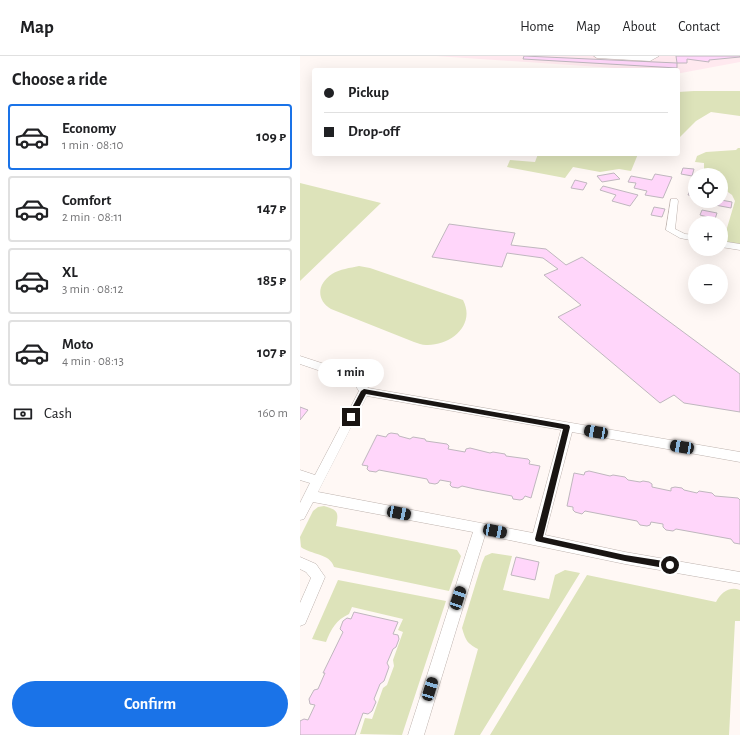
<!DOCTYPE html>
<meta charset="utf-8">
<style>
:root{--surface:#fff;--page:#f6f6f6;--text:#202124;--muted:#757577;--line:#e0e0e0;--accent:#1a73e8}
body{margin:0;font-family:"Alegreya Sans",sans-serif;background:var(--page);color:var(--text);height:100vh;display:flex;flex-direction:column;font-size:15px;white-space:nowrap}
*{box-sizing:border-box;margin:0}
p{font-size:13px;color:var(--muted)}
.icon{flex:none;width:22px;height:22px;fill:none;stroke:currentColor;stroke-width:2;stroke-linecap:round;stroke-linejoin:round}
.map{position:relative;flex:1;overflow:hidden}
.panel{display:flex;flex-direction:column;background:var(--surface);width:300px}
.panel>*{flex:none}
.top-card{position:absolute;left:12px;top:12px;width:368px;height:88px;border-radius:4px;box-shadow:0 4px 16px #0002;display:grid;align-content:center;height:88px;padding:0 12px;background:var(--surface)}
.fabs{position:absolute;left:388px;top:112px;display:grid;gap:8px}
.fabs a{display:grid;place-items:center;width:40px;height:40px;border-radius:50%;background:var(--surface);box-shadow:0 4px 16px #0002;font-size:20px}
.end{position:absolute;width:18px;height:18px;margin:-9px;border:5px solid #191513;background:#fff;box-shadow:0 0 0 2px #fff}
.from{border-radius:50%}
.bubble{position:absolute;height:28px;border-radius:14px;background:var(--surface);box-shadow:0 4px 16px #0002;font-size:13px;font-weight:700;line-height:28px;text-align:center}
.car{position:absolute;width:12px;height:24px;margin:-12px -6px;border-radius:5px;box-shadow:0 0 3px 1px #0007;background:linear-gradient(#222 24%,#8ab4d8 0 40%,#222 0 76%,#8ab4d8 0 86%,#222 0)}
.top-card b{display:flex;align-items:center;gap:14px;height:38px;font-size:15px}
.top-card b+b{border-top:1px solid var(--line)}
.top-card i{width:10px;height:10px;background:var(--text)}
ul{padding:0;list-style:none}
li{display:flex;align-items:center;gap:12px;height:66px;margin:0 8px 6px;padding:0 4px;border:2px solid var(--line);border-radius:4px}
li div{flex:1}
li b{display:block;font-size:15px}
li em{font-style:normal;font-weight:700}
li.active{border-color:var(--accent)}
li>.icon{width:36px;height:36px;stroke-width:1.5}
h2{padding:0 12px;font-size:18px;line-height:48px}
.pay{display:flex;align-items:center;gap:10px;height:44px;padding:0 12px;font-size:15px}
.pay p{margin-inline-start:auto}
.button{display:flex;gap:8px;margin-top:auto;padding:8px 12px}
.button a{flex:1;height:46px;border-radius:24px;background:var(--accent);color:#fff;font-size:16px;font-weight:700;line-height:46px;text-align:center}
header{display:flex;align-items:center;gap:24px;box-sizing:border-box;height:56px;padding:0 20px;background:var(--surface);border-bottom:1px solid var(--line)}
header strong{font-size:19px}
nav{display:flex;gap:22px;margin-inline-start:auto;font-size:14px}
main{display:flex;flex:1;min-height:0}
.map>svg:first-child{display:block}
.industrial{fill:#ffe9ef}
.green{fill:#dde3ba}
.building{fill:#ffd6fa;stroke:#bfb7be}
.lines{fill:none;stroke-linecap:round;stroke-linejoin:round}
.service-casing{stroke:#beb3ae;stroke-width:1}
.service{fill:#fff;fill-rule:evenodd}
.route{fill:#191513}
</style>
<header>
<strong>Map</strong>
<nav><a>Home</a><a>Map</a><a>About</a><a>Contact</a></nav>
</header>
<main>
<section class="panel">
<h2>Choose a ride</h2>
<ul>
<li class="active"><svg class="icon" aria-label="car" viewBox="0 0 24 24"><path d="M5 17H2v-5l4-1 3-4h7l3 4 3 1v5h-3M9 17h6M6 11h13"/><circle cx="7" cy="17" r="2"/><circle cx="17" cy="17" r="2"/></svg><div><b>Economy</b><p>1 min · 08:10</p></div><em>109 ₽</em></li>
<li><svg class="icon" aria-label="car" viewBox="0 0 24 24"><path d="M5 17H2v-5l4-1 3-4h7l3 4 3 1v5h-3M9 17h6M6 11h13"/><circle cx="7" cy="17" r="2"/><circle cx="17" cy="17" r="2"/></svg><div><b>Comfort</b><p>2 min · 08:11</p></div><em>147 ₽</em></li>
<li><svg class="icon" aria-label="car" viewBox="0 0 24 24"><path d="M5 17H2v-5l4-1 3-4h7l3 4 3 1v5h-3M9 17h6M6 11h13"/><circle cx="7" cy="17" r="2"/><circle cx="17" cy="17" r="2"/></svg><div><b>XL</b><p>3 min · 08:12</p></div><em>185 ₽</em></li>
<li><svg class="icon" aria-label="car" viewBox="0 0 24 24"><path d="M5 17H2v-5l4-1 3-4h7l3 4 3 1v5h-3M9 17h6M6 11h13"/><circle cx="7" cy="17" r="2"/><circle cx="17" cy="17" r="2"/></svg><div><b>Moto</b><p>4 min · 08:13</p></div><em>107 ₽</em></li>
</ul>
<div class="pay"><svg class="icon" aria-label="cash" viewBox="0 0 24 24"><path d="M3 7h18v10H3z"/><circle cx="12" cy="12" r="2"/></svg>Cash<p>160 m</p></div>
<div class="button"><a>Confirm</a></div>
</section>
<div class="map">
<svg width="440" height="679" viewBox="0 0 440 679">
<rect width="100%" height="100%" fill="#fff8f5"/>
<path class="industrial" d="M 136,0 L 440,0 L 440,6 L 381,17 L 378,17 L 378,14 L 344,14 Z"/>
<path class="green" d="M 394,35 L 440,35 L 440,60 L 411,56 L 396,65 L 378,83 L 378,36 Z
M 438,92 L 440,92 L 440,190 L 427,188 L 427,172 L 435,145 L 432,139 L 421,131 L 421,119 L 404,119 L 404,107 L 395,106 L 397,100 L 406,96 L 436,94 Z
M 238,98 L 338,98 L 331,115 L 319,113 L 300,116 L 273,111 L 265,122 L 207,111 L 210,104 L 235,106 Z
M 0,127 L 81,147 L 0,225 Z
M 59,210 L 70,212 L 163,244 C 176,269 151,290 126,289 C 122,289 118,287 114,286 L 31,253 C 16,244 17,228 32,218 C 40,213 50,212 59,210 Z
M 24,450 C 38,454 39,456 36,470 L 157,494 L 161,500 L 149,535 L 34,511 C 30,497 11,499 1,491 L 0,481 L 13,455 L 18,451 Z
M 192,497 L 212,500 L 203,534 L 249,543 L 255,519 L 265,514 L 280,517 L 180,679 L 154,679 L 178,593 C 167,587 166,585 162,572 L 182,507 L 185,500 Z
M 287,519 L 416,546 C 421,537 429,530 440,534 L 440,565 L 435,565 L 429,679 L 190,679 Z
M 38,524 L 146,545 L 102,679 L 60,678 L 65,662 L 72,663 L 83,632 L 87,629 L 94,610 L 93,604 L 103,576 L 98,574 L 103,563 L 52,551 L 49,558 C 36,564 31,573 26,586 L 12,583 Z"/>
<path class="building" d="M 224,0 L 377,7 L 377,12 L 223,3 Z
M 376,0 L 440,0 L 440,1 L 409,4 L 409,6 L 387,3 L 387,7 L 377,7 Z
M 383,112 L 394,113 L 392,120 L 381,118 Z
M 314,117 L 320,123 L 302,126 L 297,120 Z
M 355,118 L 372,121 L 363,142 L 345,139 L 347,135 L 334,132 L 336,127 L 328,126 L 331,120 L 352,124 Z
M 275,124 L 287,127 L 283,134 L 271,132 Z
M 303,130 L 338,139 L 330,150 L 312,145 L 316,139 L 300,134 Z
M 391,131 L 395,131 L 395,140 L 388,139 Z
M 421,144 L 432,146 L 431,152 L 415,149 L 416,145 Z
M 354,151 L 365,153 L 362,161 L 351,159 Z
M 402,154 L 417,157 L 415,163 L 400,159 Z
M 149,168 L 215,177 L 211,189 L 246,193 L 266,209 L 282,201 L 440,318 L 440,356 L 384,347 L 374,339 L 360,347 L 258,261 L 281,249 L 244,219 L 258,213 L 243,202 L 207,197 L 202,211 L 132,201 Z
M 0,351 L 8,354 L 0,364 Z
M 91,377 L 98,378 L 99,380 L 110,383 L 113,381 L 125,383 L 126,385 L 147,388 L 149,390 L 148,393 L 165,396 L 166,393 L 170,392 L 190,397 L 193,396 L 205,398 L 206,400 L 228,403 L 230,405 L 229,408 L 240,410 L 231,442 L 225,440 L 223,443 L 220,444 L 213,443 L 212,440 L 175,433 L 162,430 L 158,432 L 152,431 L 150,429 L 151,426 L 140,424 L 138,427 L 135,428 L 129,427 L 127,423 L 79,414 L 76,416 L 69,415 L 67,413 L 68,410 L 62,409 L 77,379 L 86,381 L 88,378 Z
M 289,415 L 310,420 L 313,419 L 325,421 L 328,424 L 340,426 L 343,425 L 349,426 L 352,428 L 352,431 L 371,435 L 371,432 L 375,431 L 382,432 L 384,434 L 397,437 L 399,435 L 412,437 L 415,440 L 438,442 L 440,444 L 440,488 L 434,487 L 431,483 L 376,473 L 373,475 L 366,474 L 363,471 L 363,468 L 351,466 L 350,469 L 347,470 L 340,469 L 337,465 L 285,455 L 282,458 L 275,456 L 273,454 L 273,451 L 267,450 L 274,417 L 284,419 L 285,416 Z
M 216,501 L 239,506 L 235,524 L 211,519 Z
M 54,556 L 98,566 L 93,578 L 98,579 L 99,583 L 96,591 L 93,593 L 87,607 L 89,611 L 84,625 L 80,628 L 74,643 L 76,646 L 72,655 L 68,658 L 63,657 L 55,679 L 0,679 L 0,665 L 4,663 L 8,664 L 15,649 L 10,648 L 9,643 L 14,634 L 18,633 L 25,617 L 23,617 L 43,576 L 40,573 L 43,565 L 47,562 L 51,563 Z"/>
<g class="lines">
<g class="service-casing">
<path id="service" d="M 294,0 L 359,0 L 350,5 L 297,2 Z
M 371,143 L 377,143 L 378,145 L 375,173 L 385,178 L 395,179 L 395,185 L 380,182 L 366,174 Z
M 421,185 L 440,188 L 440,194 L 421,191 Z
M 0,300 L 61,320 L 68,332 L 440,396 L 440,406 L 272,376 L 245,479 L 325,496 L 440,516 L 440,528 L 325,508 L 185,479 L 124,679 L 108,679 L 173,476 L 13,446 L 4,463 L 0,464 L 0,447 L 10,427 L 0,424 L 0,414 L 15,419 L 59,335 L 53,326 L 0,308 ZM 67,340 L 261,374 L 233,477 L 18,436 Z
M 0,501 L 16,508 L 25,521 L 5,568 L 0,570 L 0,547 L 11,522 L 6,516 L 0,513 Z"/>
</g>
<use href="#service" class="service"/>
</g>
<path class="route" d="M 64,333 L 269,369 L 270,371 L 243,481 L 325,499 L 370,506 L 373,507 L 373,512 L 370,513 L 325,505 L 236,485 L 235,483 L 263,373 L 66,338 L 53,363 L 48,363 L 47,361 L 61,335 Z"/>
</svg>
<div class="fabs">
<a><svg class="icon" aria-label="locate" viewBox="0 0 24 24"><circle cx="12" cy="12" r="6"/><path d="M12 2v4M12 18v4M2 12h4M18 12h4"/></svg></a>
<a>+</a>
<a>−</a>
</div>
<i class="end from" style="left:370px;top:509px"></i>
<i class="end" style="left:51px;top:361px"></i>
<div class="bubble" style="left:18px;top:303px;width:66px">1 min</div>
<i class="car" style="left:296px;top:376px;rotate:280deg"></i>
<i class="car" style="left:382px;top:391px;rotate:280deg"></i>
<i class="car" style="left:99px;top:457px;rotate:101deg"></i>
<i class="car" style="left:195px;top:475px;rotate:101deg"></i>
<i class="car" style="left:158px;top:542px;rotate:18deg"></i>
<i class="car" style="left:130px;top:633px;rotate:17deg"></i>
<div class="top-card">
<b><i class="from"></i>Pickup</b>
<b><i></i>Drop-off</b>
</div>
</div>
</main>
